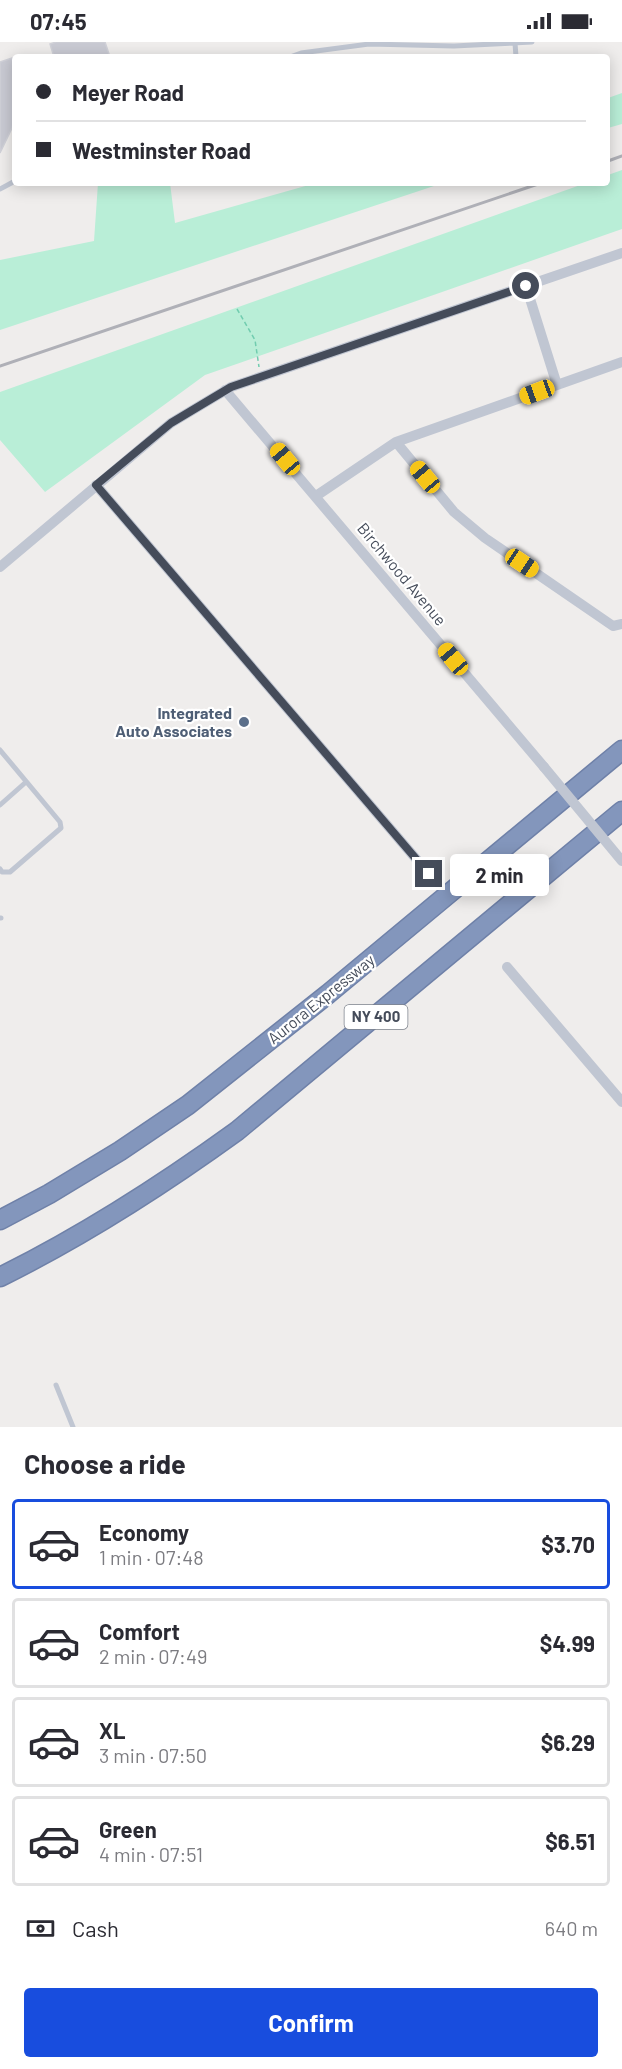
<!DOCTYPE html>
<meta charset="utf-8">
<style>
:root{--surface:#fff;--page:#f7f7f7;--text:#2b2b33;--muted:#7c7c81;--line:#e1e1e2;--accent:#184dde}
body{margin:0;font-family:Barlow,sans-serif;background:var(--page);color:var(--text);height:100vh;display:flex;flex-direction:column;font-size:22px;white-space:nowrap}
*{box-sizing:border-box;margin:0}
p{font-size:20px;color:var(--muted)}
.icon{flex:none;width:33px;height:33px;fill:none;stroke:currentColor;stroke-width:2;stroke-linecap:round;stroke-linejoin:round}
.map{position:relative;height:1385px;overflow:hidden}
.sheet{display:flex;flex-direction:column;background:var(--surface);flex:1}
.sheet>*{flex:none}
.top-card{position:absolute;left:12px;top:12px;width:598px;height:132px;border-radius:6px;box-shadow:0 3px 15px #0003;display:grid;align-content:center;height:132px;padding:0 24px;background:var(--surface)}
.end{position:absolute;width:27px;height:27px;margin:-14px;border:8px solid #454c5a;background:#fff;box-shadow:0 0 0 3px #fff}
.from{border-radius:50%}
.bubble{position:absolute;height:42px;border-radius:6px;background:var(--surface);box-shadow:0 3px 15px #0003;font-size:20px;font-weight:700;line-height:42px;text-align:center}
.car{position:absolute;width:18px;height:36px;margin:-18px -9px;border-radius:8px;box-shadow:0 0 4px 2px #0007;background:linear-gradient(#f5c518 24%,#345 0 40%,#f5c518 0 76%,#345 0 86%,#f5c518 0)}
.top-card b{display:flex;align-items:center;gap:21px;height:57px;font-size:22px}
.top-card b+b{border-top:2px solid var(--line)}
.top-card i{width:15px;height:15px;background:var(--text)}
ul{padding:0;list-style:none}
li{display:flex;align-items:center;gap:18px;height:90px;margin:0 12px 9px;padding:0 12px;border:3px solid var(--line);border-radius:6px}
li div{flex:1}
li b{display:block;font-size:22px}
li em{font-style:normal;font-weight:700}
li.on{border-color:var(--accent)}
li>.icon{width:54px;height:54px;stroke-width:1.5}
h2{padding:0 24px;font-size:27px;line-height:72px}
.pay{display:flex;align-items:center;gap:15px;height:66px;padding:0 24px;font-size:22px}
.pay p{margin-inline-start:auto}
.cta{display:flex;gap:12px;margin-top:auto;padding:12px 24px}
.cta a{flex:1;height:69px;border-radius:6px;background:var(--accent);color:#fff;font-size:24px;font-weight:700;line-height:69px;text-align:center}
.status{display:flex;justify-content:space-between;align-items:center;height:42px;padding:0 30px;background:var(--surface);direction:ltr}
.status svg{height:16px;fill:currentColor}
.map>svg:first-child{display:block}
.green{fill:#b9eed7}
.building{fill:#c9cad3;stroke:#d0d1d8;stroke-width:1.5}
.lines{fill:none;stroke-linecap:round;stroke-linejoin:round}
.motorway-casing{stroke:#6f81a8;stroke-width:21}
.path{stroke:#71ccaf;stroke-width:1.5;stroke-dasharray:4.5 3;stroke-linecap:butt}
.service{stroke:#c0c6d2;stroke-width:5}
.minor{stroke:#c0c6d2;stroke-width:10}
.motorway{stroke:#8396bc;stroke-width:18}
.rail{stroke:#afb0b7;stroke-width:3}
.minor-bridge{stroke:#c0c6d2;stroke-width:10}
.route{stroke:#454c5a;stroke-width:8}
.service-dot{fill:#5c6f8a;stroke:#fff;stroke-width:2}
.labels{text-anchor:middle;stroke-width:4.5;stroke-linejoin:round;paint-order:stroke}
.shield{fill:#fff;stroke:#7d828c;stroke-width:1.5}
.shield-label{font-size:15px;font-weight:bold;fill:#454c5a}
.street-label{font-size:16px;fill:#454c5a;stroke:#fff}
.service-label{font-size:16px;font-weight:bold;fill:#4e5e75;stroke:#fff;text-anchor:end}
</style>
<div class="status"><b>07:45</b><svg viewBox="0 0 49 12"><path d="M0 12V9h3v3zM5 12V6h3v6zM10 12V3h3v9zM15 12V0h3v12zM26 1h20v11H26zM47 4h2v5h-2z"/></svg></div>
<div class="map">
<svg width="622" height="1385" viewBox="0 0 622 1385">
<rect width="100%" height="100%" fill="#efedec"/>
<path class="green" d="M 622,51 L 622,82 L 608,86 L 608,56 Z
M 622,128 L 622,187 L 205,333 L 45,450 L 0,398 L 0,350 L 586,141 L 608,141 L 608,133 Z
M 98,141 L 170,141 L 175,181 L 316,141 L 443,141 L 0,288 L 0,218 L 94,199 Z"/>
<path class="building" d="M 56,0 L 105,0 L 110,15 L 54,15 L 50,2 Z
M 12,16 L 15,29 L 15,73 L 12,86 L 0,111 L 0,20 Z"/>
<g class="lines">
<g class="motorway-casing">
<path id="motorway" d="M 0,1178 L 49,1152 L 120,1109 L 188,1063 L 328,952 L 622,708
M 0,1235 C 83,1194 161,1144 237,1089 L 622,769"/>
</g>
<path class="path" d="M 237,267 L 255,298 L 259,325"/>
<path class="service" d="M 515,1 L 516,15
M 290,15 L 301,11 L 369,2 L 454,4 L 532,0
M 0,147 L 15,139
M 0,708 L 60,780 L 61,786 L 10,830 L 2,830 L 0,827
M 0,763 L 26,740
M 0,876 L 1,876
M 56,1343 L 73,1385"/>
<path class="minor" d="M 526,244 L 557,343
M 225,348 L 544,725
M 396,400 L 454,470 L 485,496 L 613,584 L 622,582
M 96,443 L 429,832
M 316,454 L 396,400 L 622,320
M 0,525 L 171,381 L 231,345 L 622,211
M 507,925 L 622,1060"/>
<use href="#motorway" class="motorway"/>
<path class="rail" d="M 608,119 L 622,114
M 0,324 L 541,141"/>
<path class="minor-bridge" d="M 544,725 L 622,819"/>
</g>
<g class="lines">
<path class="route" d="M 429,832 L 96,443 L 171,381 L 231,345 L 526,244"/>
</g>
<circle class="service-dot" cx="244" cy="680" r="6"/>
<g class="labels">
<rect class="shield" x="344.5" y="963" width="63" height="24" rx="4.5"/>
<g class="shield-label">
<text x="376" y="980">NY 400</text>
</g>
<g class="street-label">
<text transform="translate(402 532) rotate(50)" y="6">Birchwood Avenue</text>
<text transform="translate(321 957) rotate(-39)" y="6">Aurora Expressway</text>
</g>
<g class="service-label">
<text x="232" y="677">Integrated<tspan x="232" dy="18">Auto Associates</tspan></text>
</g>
</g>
</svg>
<i class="end from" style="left:526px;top:244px"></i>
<i class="end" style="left:429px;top:832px"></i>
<div class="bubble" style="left:450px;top:812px;width:99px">2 min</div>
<i class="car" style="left:537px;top:350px;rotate:250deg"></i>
<i class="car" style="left:285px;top:417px;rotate:320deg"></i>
<i class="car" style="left:425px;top:435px;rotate:320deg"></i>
<i class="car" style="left:522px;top:521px;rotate:124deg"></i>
<i class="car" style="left:453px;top:617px;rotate:320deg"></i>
<div class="top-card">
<b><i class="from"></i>Meyer Road</b>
<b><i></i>Westminster Road</b>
</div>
</div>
<section class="sheet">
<h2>Choose a ride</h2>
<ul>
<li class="on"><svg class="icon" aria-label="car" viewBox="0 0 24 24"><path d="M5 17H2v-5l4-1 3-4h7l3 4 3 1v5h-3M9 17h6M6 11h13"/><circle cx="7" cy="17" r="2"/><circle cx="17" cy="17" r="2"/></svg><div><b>Economy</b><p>1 min · 07:48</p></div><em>$3.70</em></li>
<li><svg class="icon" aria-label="car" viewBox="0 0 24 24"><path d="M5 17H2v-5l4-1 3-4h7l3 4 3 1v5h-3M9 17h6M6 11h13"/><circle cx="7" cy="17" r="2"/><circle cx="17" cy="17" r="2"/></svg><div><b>Comfort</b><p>2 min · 07:49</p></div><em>$4.99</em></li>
<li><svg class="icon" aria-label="car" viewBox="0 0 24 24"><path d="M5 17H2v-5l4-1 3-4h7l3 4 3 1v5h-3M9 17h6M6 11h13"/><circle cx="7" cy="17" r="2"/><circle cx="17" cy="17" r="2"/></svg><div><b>XL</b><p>3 min · 07:50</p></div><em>$6.29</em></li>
<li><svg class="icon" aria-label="car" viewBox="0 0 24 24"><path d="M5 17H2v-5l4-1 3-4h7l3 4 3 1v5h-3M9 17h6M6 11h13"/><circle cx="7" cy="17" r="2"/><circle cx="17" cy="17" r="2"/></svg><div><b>Green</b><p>4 min · 07:51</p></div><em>$6.51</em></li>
</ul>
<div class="pay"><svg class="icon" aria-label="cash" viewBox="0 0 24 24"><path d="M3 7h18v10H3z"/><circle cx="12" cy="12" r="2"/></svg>Cash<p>640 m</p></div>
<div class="cta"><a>Confirm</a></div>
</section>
